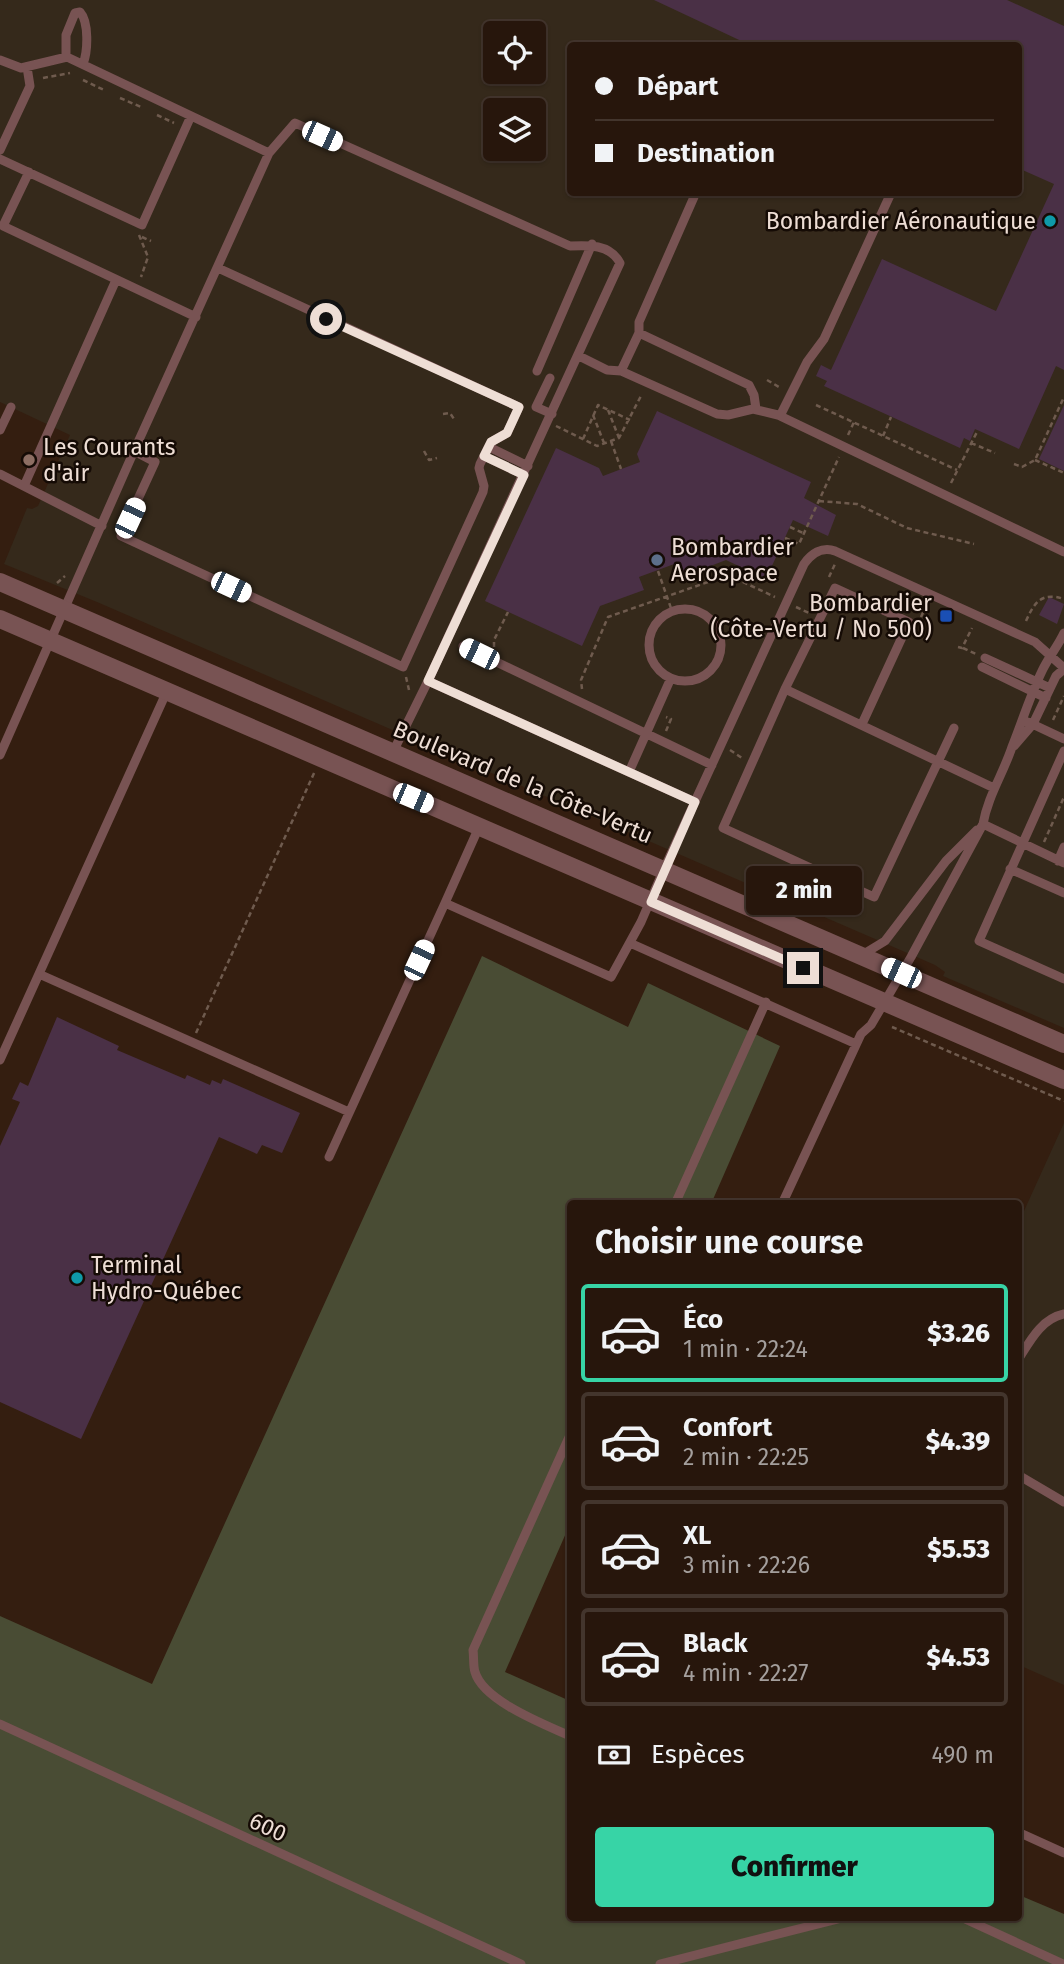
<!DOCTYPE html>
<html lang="fr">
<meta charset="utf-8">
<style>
:root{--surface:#27160c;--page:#33231a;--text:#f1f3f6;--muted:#a49f9d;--line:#43352d;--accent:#37d4a6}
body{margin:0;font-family:"Fira Sans",sans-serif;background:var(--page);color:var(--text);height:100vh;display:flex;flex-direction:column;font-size:26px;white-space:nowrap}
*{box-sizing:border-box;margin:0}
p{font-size:23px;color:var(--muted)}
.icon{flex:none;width:38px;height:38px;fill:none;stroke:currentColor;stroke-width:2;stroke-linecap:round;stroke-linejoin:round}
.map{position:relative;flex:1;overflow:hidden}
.sheet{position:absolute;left:567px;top:1200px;width:455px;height:721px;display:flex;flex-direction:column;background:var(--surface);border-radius:7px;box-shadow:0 2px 5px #0004,0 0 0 2px var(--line)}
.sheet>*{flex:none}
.top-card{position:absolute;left:567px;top:42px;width:455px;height:154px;border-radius:7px;box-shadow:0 2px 5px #0004,0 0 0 2px var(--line);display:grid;align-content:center;height:154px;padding:0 28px;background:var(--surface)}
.fabs{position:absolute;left:483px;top:21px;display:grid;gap:14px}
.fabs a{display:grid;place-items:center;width:63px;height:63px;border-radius:7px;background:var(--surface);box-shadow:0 2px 5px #0004,0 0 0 2px var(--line);font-size:35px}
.end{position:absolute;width:32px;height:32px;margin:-16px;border:9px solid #eeded5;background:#111;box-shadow:0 0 0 4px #111}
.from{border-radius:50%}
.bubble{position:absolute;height:49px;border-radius:7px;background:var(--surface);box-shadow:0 2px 5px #0004,0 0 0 2px var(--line);font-size:23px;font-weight:800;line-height:49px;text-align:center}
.car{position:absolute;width:21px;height:42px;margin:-21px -10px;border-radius:9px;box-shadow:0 0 5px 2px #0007;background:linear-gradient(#fff 24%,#345 0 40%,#fff 0 76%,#345 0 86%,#fff 0)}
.top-card b{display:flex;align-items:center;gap:24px;height:66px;font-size:26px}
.top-card b+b{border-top:2px solid var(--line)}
.top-card i{width:18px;height:18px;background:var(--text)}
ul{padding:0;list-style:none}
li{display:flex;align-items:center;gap:21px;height:98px;margin:0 14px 10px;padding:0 14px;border:4px solid var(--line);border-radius:7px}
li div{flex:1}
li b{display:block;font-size:26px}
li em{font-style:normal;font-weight:800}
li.selected{border-color:var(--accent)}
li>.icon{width:63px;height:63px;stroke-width:1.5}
h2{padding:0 28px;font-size:32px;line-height:84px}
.pay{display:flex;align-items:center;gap:18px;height:77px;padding:0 28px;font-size:26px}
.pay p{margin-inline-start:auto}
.cta{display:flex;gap:14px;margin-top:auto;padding:14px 28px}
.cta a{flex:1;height:80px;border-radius:7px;background:var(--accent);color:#111;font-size:28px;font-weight:800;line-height:80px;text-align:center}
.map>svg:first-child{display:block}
.commercial{fill:#35291b;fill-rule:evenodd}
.green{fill:#494c34}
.building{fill:#4a3046}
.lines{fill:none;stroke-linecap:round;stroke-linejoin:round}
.path{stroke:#6f5b4e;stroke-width:2.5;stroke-dasharray:5 3.5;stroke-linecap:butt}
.service{stroke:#785353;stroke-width:9}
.tertiary{stroke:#785353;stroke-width:18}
.route{stroke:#eeded5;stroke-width:9}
.culture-dot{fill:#0f9aa8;stroke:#150b05;stroke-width:2.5}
.education-dot{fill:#8d6e63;stroke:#150b05;stroke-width:2.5}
.service-dot{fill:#5c6f8a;stroke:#150b05;stroke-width:2.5}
.transit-dot{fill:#1a4fb4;stroke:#150b05;stroke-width:2.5}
.labels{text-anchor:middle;stroke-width:5;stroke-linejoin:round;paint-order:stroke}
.poi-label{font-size:23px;fill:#eeded5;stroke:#150b05;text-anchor:start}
.street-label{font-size:23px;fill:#eeded5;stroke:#150b05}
</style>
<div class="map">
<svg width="1064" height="1964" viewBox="0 0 1064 1964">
<rect width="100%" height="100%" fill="#341e10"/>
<path class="commercial" d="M 0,0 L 1064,0 L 1064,1028 L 943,976 L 945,972 L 935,965 L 97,602 L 4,564 L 27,508 L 32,509 L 38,506 L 70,435 L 0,402 ZM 495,33 L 534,33 L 534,72 L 495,72 ZM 570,46 L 1018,46 L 1018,192 L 570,192 ZM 495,110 L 534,110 L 534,149 L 495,149 Z
M 1064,1123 L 1064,1685 L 1019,1665 L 1019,1222 Z"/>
<path class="green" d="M 482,956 L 628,1027 L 648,983 L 780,1046 L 711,1204 L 570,1204 L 570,1524 L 505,1672 L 570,1701 L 570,1918 L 1018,1918 L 1019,1895 L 1064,1914 L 1064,1964 L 0,1964 L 0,1616 L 152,1684 Z"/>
<path class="building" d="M 654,0 L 1007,0 L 1064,26 L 1064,370 L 1056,366 L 1019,449 L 975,429 L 970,441 L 964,438 L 960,448 L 824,386 L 827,381 L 816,376 L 821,365 L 831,370 L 882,259 L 996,311 L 1054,184 L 1018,168 L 1018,46 L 752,46 Z
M 1064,405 L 1064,471 L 1039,459 Z
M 657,411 L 811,482 L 804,498 L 836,515 L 828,536 L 793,520 L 766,579 L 726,560 L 682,577 L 677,563 L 639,577 L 644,590 L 600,606 L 582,646 L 485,601 L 556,448 L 599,468 L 603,476 L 640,462 L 637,454 Z
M 1049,597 L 1064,604 L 1057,624 L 1039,615 Z
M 57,1017 L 119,1046 L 117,1050 L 185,1079 L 187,1075 L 210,1085 L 212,1080 L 221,1084 L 223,1079 L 300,1113 L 282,1153 L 262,1145 L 257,1154 L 219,1137 L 81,1439 L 0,1402 L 0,1146 L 20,1102 L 12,1099 L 20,1082 L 28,1086 Z"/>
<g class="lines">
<path class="path" d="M 43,78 L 70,73
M 83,80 L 106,91
M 120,98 L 141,107
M 157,115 L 174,123
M 139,235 L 148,257 L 141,277
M 142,237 L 151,241
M 767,380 L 779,387
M 816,405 L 957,470
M 608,410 L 619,438
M 443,414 L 450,413 L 454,419
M 593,415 L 604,443
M 556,426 L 597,446 L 619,438 L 642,394
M 848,435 L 854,422
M 883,436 L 891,417
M 583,439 L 598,405 L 630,420
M 611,441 L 621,469
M 971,443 L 995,453
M 424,451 L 429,460 L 437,458
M 1035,460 L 1064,473
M 1014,464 L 1022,467 L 1035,460 L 1064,397
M 951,483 L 978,430
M 819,501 L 857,504 L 907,528 L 974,544
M 790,527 L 803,533
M 785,538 L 799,544 L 839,457
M 658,571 L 672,611
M 829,577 L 835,564
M 57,583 L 65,576
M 796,607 L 809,613
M 921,617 L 926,606
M 1026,621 C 1035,601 1042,592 1064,599
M 494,647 L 494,640 L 508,612
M 958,647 L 962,648 L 972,628
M 963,648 L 976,654
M 406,677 L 409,690
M 582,689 L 581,680 L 608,617 L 728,575 L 775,597
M 1053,720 L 1064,696
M 666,731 L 671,719 L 666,717
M 730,750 L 742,758
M 1044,842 L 1064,797
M 892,1027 L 1064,1101
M 196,1033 L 315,771"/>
<path class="service" d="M 66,57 L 66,35 L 75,13 L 80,12 C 89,22 88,51 83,64
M 0,60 L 21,68 L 67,57 L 269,153 L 134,451 L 155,462 L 121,536 L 403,667 L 483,492 L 484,486 L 479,468 L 480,464 L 491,442 L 507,433 L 519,407 L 218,268
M 0,150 L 30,86 L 27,67
M 269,153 L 295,123 L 570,246 C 588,245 610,244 620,263 L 428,681 L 393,752
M 0,159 L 142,225 L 191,116
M 29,172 L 3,226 L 196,317
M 639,333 L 639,322 L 694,197
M 579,356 L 607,370 L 621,371 L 717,414 L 728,415 L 753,409 L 778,415 L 1064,552
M 537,371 L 592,244
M 621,371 L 639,333 L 749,385 L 754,395 L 756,409
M 550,378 L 536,407 L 552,414
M 780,416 L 807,362 L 824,339 L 891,193
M 0,430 L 11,407
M 489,447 L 528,466
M 484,456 L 524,475
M 0,474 L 102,526
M 24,486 L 116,280
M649 645a36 36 0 1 1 72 0a36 36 0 1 1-72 0Z
M 463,646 L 712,765
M 985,658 L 1050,688
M 982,667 L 1046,698
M 428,681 L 695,802
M 785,689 L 994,788
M 1028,722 L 1064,739
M 862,724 L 909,622 L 835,588 L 785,689 L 723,828 L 874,897 L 954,728
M 1014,746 L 1033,724 L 1056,676 L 1064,669
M 1064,751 L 979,941 L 1064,979
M 0,755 L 134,451
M 629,772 L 671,678
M 983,824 L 1064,863
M 1058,861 L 1064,847
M 1010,869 L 1064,893
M 445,903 L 479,827
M 630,943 L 856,1044
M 862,955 L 885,941 L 946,861 L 977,830
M 39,974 L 349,1112
M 0,1060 L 167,691
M 329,1157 L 445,903 L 611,977 L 641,922 L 664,869 L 804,564 C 811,554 822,546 835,551 L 1035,642 L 1064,668
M 675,1204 L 766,1002
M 782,1204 L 861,1034 L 871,1025 L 911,957 L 983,824 C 988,796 1003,774 1012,747 C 1022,722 1030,696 1042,671 C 1048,658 1058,646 1064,633
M 1018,1360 C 1030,1341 1041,1319 1064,1314
M 570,1435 L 473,1650 C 474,1657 473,1666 475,1672 C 483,1701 546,1725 570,1736
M 1018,1475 L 1064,1502
M 0,1724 L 521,1964
M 1018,1832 L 1064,1853
M 963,1918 L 1063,1964
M 660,1964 L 842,1918"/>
<path class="tertiary" d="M 0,582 L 1064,1044
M 0,619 L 1064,1080"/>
</g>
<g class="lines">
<path class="route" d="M 326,319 L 519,407 L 507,433 L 491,442 L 484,456 L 524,475 L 428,681 L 695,802 L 651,902 L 803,968"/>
</g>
<g class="culture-dot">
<circle cx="1050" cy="221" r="7"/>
<circle cx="77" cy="1278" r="7"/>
</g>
<circle class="education-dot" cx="29" cy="460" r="7"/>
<circle class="service-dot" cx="657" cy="560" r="7"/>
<rect class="transit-dot" x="939" y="609" width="14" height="14" rx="3.5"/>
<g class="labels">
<g class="poi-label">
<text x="1036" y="229" text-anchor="end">Bombardier Aéronautique</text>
<text x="43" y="455">Les Courants<tspan x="43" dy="26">d'air</tspan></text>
<text x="671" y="555">Bombardier<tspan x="671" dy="26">Aerospace</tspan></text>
<text x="932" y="611" text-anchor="end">Bombardier<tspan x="932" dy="26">(Côte-Vertu / No 500)</tspan></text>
<text x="91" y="1273">Terminal<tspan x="91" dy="26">Hydro-Québec</tspan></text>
</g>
<g class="street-label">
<text transform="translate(523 782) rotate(23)" y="8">Boulevard de la Côte-Vertu</text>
<text transform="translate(268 1827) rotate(25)" y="8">600</text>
</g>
</g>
</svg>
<div class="fabs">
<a><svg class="icon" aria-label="locate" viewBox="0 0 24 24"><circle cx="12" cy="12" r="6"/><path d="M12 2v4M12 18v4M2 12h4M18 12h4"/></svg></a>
<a><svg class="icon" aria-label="layers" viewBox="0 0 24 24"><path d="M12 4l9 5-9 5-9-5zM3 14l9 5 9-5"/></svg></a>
</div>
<i class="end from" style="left:326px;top:319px"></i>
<i class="end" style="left:803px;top:968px"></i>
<div class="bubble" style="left:746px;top:866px;width:116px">2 min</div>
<i class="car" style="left:322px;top:136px;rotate:114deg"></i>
<i class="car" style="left:130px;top:518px;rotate:25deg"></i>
<i class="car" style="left:231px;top:587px;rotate:115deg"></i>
<i class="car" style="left:479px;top:654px;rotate:296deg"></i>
<i class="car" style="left:413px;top:798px;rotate:113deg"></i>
<i class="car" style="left:419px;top:960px;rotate:25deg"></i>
<i class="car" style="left:901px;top:973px;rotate:294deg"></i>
<div class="top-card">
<b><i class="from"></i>Départ</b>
<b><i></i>Destination</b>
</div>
<section class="sheet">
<h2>Choisir une course</h2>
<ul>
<li class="selected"><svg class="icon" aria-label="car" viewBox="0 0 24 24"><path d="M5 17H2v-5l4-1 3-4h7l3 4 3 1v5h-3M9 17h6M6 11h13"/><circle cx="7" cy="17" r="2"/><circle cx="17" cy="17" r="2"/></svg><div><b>Éco</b><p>1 min · 22:24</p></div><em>$3.26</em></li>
<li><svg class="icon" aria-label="car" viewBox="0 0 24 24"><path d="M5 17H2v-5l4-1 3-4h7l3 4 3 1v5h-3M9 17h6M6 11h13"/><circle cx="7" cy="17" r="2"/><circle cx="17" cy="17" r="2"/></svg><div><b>Confort</b><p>2 min · 22:25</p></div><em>$4.39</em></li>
<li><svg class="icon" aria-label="car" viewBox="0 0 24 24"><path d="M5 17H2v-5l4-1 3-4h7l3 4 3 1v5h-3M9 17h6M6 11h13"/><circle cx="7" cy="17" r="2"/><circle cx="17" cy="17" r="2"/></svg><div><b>XL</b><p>3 min · 22:26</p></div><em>$5.53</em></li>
<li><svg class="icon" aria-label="car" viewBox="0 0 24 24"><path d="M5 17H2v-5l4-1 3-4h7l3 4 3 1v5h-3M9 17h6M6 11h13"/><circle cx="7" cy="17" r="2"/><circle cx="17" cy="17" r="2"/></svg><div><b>Black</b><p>4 min · 22:27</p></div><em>$4.53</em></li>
</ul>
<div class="pay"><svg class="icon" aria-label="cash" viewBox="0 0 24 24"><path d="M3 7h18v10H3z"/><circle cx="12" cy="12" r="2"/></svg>Espèces<p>490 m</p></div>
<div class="cta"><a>Confirmer</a></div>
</section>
</div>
